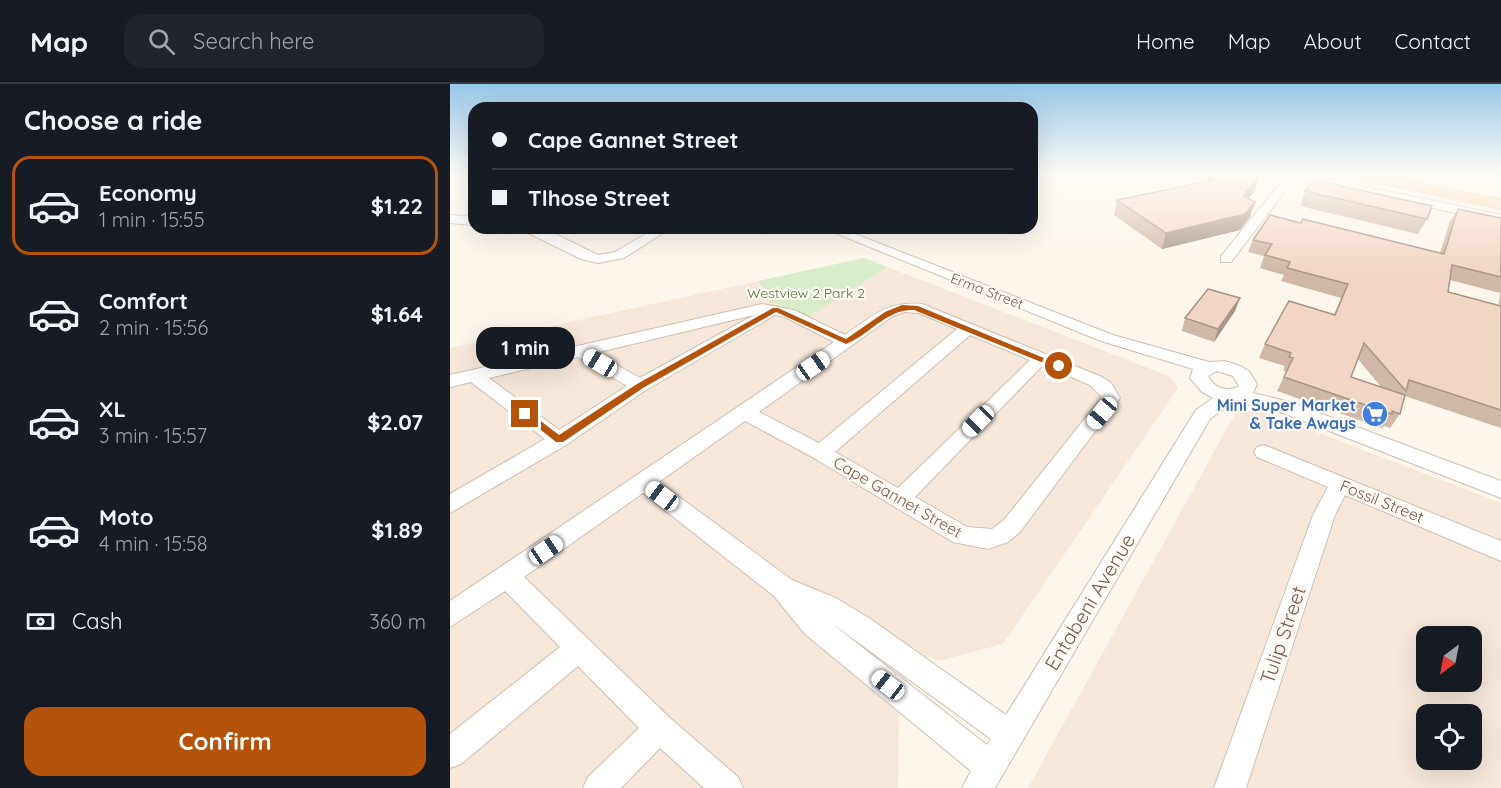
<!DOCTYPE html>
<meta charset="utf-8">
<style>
:root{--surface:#171b24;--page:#20242c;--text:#f1f3f6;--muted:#9ea1a6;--line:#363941;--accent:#b45309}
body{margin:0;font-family:Quicksand,sans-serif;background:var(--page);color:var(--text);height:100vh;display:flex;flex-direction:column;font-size:22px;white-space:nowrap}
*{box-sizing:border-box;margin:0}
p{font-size:20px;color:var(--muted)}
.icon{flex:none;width:33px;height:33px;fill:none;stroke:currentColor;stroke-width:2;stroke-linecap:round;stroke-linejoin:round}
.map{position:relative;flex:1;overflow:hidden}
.sheet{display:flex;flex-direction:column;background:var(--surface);width:450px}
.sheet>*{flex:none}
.guide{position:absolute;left:18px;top:18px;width:570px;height:132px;border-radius:18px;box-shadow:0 6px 24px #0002;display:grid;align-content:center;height:132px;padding:0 24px;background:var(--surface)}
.needle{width:39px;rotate:212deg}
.buttons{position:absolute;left:966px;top:542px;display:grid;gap:12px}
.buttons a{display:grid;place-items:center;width:66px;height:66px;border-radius:12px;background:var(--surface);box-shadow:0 6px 24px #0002;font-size:30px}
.end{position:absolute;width:27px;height:27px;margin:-14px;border:8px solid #b45309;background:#fff;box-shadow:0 0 0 3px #fff}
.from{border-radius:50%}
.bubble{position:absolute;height:42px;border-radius:18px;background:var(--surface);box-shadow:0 6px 24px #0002;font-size:20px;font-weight:700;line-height:42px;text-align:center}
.car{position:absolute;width:18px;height:36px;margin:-18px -9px;border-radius:8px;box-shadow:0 0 4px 2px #0007;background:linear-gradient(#fff 24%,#345 0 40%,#fff 0 76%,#345 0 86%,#fff 0)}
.guide b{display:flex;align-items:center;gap:21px;height:57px;font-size:22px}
.guide b+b{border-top:2px solid var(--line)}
.guide i{width:15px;height:15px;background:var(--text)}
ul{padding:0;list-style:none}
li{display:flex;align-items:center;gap:18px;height:99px;margin:0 12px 9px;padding:0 12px;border:3px solid transparent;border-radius:18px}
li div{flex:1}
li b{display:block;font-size:22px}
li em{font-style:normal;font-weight:700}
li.on{border-color:var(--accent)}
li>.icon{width:54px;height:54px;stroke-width:1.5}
h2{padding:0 24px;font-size:27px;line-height:72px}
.pay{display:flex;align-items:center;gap:15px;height:66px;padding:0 24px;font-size:22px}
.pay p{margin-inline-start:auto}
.action{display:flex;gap:12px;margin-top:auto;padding:12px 24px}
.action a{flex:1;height:69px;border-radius:18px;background:var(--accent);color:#fff;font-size:24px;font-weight:700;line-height:69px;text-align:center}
header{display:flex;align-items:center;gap:36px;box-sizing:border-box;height:84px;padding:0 30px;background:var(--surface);border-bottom:2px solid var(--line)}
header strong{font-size:28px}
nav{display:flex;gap:33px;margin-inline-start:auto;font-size:21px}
.search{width:420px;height:54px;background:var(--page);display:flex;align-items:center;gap:15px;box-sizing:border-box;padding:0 21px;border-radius:18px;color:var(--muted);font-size:22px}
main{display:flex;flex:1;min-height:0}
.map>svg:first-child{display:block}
.residential{fill:#f5e8da;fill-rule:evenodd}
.green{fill:#d8ecc9}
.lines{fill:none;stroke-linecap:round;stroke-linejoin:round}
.minor-casing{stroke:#d1beb0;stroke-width:2}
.major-casing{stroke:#dad1cd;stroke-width:2}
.minor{fill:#fff;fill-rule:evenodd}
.major{fill:#fbd9a5;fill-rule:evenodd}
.wall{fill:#d1b7a8;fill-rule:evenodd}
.shaded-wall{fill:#aa9588}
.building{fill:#f3d5c3;stroke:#aa9588;stroke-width:1.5}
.route{fill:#b45309}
.labels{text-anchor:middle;stroke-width:4.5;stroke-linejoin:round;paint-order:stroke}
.far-street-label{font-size:14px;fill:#7a5c4d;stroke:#fffaf3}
.far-park-label{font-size:14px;fill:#537a41;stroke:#fffaf3}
.shop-label{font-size:16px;font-weight:bold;fill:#366cbe;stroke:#fffaf3;text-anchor:end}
.street-label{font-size:16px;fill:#7a5c4d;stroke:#fffaf3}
.near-street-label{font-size:20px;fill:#7a5c4d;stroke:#fffaf3}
</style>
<header>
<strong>Map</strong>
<div class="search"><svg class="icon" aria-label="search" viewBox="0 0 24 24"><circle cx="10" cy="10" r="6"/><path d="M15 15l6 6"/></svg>Search here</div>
<nav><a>Home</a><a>Map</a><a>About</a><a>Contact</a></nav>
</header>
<main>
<section class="sheet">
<h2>Choose a ride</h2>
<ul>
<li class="on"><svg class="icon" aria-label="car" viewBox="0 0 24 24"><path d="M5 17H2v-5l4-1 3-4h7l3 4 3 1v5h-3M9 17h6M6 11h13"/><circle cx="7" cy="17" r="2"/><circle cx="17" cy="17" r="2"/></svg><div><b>Economy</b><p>1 min · 15:55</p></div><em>$1.22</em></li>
<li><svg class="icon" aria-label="car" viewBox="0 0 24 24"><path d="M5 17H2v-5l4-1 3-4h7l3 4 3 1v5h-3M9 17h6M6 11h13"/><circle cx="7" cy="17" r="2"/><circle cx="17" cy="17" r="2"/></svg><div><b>Comfort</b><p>2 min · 15:56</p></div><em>$1.64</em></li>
<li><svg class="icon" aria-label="car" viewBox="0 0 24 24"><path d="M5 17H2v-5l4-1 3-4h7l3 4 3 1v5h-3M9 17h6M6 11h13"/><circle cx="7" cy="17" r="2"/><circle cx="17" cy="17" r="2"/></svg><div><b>XL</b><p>3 min · 15:57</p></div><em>$2.07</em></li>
<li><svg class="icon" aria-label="car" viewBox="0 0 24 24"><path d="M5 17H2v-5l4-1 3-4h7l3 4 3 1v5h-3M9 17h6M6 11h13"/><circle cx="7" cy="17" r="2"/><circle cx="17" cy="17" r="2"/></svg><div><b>Moto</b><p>4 min · 15:58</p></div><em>$1.89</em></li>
</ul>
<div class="pay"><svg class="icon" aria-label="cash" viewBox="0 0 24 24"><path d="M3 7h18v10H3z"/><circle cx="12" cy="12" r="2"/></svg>Cash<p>360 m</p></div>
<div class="action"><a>Confirm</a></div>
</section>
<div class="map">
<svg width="1051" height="704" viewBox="0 0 1051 704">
<rect width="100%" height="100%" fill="#fdf6ec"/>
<path class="residential" d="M 414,174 L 719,292 L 728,304 L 553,560 L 488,577 L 480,572 L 440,622 L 449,630 L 448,704 L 0,704 L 0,264 Z
M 809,326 L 1051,419 L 1051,704 L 578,704 L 785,330 ZM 976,552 L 1022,552 L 1022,597 L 976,597 ZM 976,630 L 1022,630 L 1022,675 L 976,675 Z"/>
<path class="green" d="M 414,174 L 438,183 L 356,234 L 319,216 L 309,197 Z"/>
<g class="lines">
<g class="minor-casing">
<path id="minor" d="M 831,89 L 850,89 L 1051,131 L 1051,139 L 845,94 L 781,178 L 771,178 L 771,172 L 836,92 Z
M 0,131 L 24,133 L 24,141 L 0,139 Z
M 68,144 L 99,147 L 148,171 L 165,168 L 202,146 L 207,145 L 213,149 L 174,174 L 148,179 L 131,175 Z
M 373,144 L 390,144 L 663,251 L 759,278 L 775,277 L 790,282 L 799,287 L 807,300 L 803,309 L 840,318 L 1051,397 L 1051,414 L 828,327 L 784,317 L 760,335 L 545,704 L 512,704 L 521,687 L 355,550 L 324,512 L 193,409 L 74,493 L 220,634 L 288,693 L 293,704 L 254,704 L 210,664 L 171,704 L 133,704 L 138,693 L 189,644 L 128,582 L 11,680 L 0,684 L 0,650 L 110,563 L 55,507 L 0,543 L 0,517 L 384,258 L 335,233 L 325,231 L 196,306 L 116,361 L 0,429 L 0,410 L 95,355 L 21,298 L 0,303 L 0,291 L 312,220 L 344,226 L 395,251 C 423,232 436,217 472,220 L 652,293 L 661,299 L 670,314 L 667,318 L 570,448 L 558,458 L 538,465 L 503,458 L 364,374 L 295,337 L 209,398 L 342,496 L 386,514 L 419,534 L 556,631 L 746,326 L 763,314 L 752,308 L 740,294 L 743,285 L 651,257 ZM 454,228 L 469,229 L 507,245 L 369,359 L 309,328 L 443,232 ZM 304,231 L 190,294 L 145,269 ZM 520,251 L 580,276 L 448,404 L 385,368 ZM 128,273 L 177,302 L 109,346 L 39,294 ZM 593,281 L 640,301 L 652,313 L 554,436 L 542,445 L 517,443 L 465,413 ZM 767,287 L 783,292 L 789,302 C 777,309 763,303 758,292 ZM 380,538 L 541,655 L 537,661 Z
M 814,361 L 1051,457 L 1051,477 L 895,411 L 885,431 L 796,704 L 764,704 L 863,431 L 878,403 L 807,373 L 804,368 L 807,363 Z"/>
</g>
<g class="major-casing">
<path id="major" d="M 893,89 L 919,89 L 1051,115 L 1051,125 L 900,93 Z"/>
</g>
<use href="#minor" class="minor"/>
<use href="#major" class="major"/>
</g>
<path class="wall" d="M 758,92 L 805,106 L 798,115 L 800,133 L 790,146 L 712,165 L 664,131 L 667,116 L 756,97 Z
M 855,107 L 977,135 L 968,150 L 850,122 Z
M 1008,125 L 1051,134 L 1051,344 L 955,312 L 950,330 L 940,344 L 934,342 L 932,344 L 827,307 L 836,288 L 833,286 L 835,282 L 809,274 L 815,260 L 884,231 L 891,214 L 831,197 L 834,191 L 810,184 L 814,172 L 798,168 L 803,156 L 851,139 L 990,169 L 1000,137 ZM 1000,196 L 1050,209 L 1049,221 L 998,208 ZM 908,275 L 922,292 L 931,303 L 901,293 Z
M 790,214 L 785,227 L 764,258 L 732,247 L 735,234 Z"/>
<path class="shaded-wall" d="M 810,91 L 805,106 L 788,127 L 793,112 Z
M 805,118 L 800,133 L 790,146 L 712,165 L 716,149 Z
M 790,214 L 785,227 L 764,258 L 768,245 Z"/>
<path class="building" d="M 775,89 L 801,89 L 810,91 L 793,112 L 805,118 L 795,130 L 716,149 L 667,116 L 764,96 L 758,92 Z
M 864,96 L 982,122 L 977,135 L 855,107 Z
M 1008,125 L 1051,134 L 1051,193 L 1002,181 L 998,208 L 1051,222 L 1051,326 L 959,296 L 956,307 L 914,259 L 901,293 L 955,311 L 950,330 L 942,327 L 942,330 L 834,293 L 843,274 L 839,273 L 841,269 L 815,260 L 839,217 L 885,231 L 898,200 L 837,184 L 840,178 L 815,171 L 822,160 L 803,156 L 820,131 L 851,139 L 853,135 L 994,170 Z
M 758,205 L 790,214 L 768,245 L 735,234 Z"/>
<linearGradient id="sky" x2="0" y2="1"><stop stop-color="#97c7e8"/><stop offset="0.48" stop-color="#fefbf6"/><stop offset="1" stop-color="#fefbf6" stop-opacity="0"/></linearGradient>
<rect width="1051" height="187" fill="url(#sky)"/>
<path class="route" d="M 452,221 L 468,222 L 613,282 L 606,284 L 464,226 C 436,225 421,250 396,260 L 326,228 L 193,304 L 113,358 L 106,358 L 71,330 L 79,328 L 109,351 L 187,300 L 323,224 L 328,224 L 396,255 L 435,228 Z"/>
<defs>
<g id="supermarket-disc" transform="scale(1.35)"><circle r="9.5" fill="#3f7fe0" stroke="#fffaf3"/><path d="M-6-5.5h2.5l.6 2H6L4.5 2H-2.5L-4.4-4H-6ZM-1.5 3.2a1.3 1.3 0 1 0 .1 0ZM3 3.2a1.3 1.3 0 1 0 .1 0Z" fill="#fff"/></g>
</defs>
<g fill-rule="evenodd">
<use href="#supermarket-disc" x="925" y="330"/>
</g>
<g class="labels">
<g class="far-street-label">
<text transform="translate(537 207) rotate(21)" y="5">Erma Street</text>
</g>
<g class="far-park-label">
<text x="356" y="214">Westview 2 Park 2</text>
</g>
<g class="shop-label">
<text x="906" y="327">Mini Super Market<tspan x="906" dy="18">&amp; Take Aways</tspan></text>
</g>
<g class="street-label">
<text transform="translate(448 413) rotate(30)" y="6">Cape Gannet Street</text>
<text transform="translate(932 417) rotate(22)" y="6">Fossil Street</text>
</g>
<g class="near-street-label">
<text transform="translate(640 518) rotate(-59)" y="7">Entabeni Avenue</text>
<text transform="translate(833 551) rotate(-71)" y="7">Tulip Street</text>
</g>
</g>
</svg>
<div class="buttons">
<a><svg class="needle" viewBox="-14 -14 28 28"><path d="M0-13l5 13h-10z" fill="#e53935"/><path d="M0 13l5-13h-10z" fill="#9ea1a6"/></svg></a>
<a><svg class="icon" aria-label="locate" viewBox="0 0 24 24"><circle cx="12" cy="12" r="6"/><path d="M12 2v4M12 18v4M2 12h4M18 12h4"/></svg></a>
</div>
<i class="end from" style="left:609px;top:282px"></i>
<i class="end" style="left:75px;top:330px"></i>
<div class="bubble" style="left:26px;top:243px;width:99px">1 min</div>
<i class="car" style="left:150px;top:279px;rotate:301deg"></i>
<i class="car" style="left:363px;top:282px;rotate:55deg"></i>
<i class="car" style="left:652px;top:329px;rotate:220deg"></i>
<i class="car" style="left:528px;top:337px;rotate:225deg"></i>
<i class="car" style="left:212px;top:412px;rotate:307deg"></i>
<i class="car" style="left:96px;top:466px;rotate:56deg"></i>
<i class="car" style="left:438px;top:601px;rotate:308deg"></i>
<div class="guide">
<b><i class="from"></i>Cape Gannet Street</b>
<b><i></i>Tlhose Street</b>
</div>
</div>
</main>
